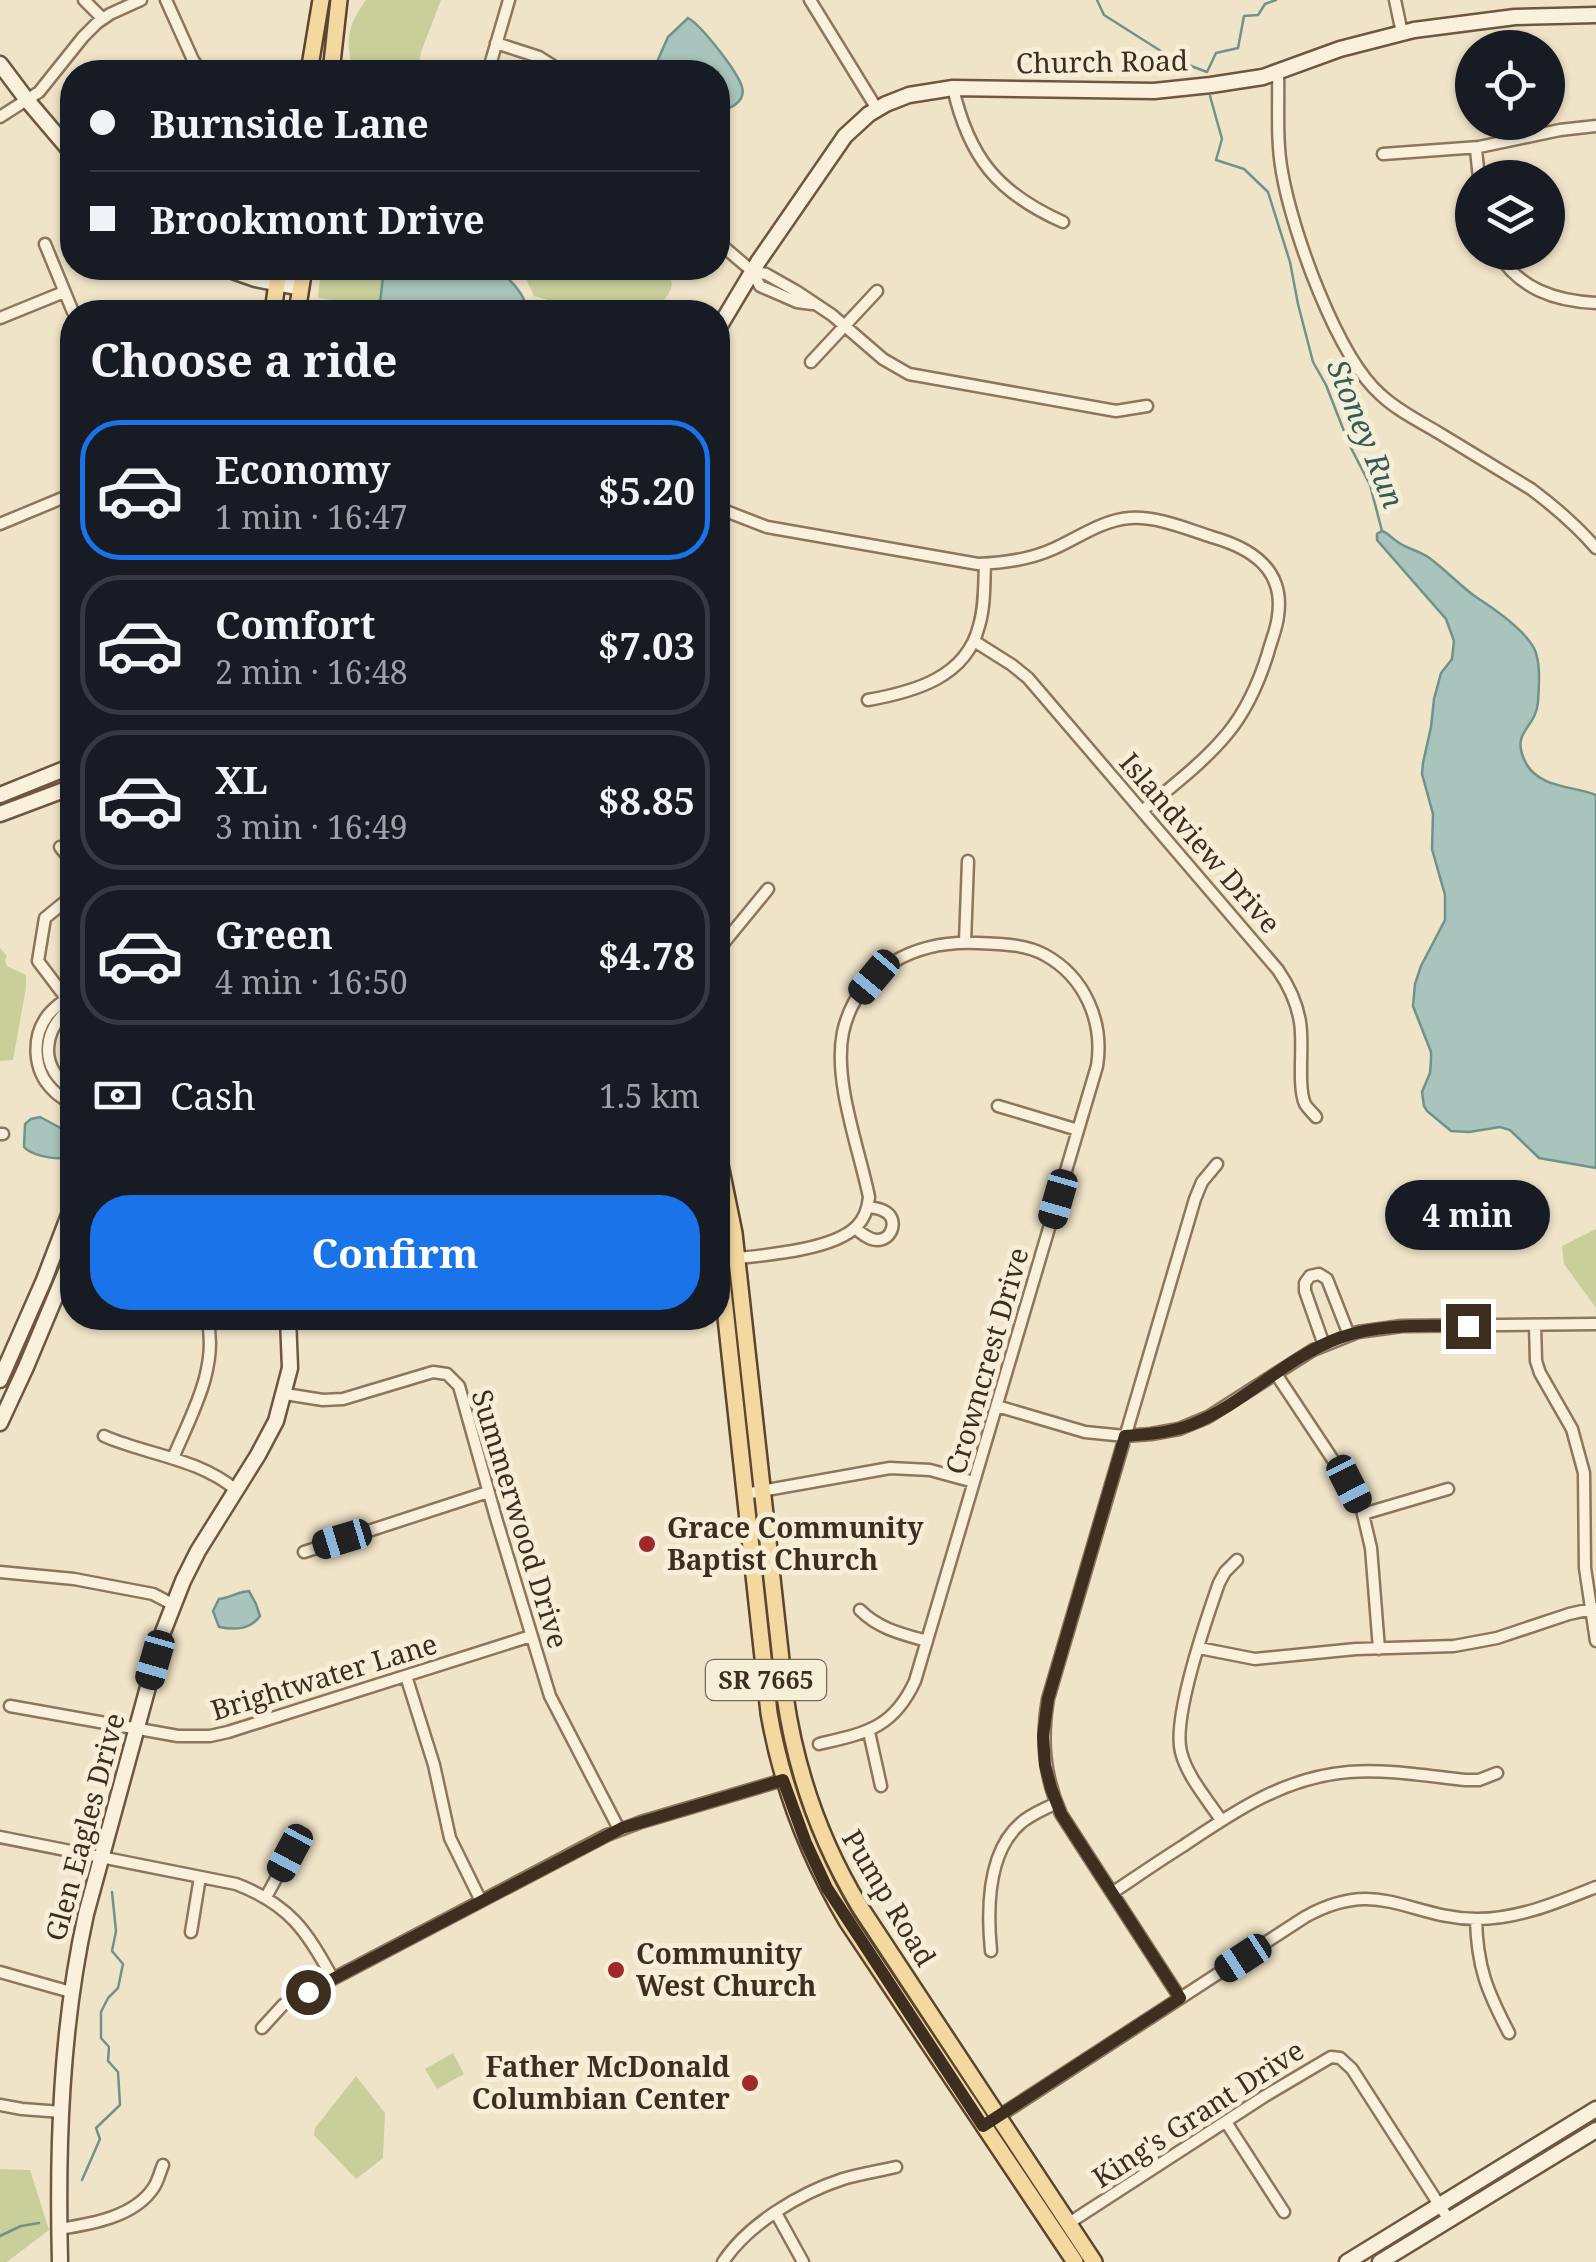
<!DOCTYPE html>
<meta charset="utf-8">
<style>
:root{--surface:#171b24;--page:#20242c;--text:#f1f3f6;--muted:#9ea1a6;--line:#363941;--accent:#1a73e8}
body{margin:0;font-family:"Noto Serif",serif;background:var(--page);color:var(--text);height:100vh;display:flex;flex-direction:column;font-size:38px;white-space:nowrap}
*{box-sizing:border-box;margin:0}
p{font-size:32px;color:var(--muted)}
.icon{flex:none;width:55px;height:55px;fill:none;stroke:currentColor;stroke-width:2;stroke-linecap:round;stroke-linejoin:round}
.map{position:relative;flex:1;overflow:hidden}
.drawer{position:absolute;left:60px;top:300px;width:670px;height:1030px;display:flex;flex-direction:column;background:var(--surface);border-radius:40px;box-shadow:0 2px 8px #0004}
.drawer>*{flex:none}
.hud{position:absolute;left:60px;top:60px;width:670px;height:220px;border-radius:40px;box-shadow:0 2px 8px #0004;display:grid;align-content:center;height:220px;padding:0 30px;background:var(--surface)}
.controls{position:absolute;left:1455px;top:30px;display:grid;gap:20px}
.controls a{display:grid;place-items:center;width:110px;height:110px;border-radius:50%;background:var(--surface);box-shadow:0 2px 8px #0004;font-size:50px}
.end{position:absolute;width:45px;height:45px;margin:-22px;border:12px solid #3d2e20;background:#fff;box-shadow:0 0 0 5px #fff}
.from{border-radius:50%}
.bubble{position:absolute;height:70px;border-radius:35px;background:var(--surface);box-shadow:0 2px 8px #0004;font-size:32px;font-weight:700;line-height:70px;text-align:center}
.car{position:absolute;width:30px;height:60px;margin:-30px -15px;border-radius:12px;box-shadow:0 0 8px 2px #0007;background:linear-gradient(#222 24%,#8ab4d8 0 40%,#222 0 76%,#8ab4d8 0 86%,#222 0)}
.hud b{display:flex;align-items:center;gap:35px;height:95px;font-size:38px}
.hud b+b{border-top:2px solid var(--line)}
.hud i{width:25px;height:25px;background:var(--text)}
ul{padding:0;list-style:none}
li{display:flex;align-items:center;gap:30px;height:140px;margin:0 20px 15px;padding:0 10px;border:5px solid var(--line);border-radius:40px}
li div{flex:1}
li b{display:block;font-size:38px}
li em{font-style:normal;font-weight:700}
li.active{border-color:var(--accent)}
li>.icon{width:90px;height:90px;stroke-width:1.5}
h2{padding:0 30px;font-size:45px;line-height:120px}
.pay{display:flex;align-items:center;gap:25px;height:110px;padding:0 30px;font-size:38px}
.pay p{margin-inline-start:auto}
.action{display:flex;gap:20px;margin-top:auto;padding:20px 30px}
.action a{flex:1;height:115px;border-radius:40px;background:var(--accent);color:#fff;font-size:40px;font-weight:700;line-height:115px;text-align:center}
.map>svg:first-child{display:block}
.green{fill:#c9cf9b}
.water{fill:#a9c4bc;stroke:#6f938a;stroke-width:2.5}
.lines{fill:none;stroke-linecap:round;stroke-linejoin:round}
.stream{stroke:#6f938a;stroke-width:2.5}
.street-casing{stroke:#8d765c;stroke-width:15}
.secondary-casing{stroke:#6f573f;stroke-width:19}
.primary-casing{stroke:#5b4430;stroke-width:20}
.street{stroke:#faf1dc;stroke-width:10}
.secondary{stroke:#faf1dc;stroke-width:14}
.primary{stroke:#f3d9a0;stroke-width:15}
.route{stroke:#3d2e20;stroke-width:12}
.poi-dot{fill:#9e2a2b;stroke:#f7eed8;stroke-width:4}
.labels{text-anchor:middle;stroke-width:10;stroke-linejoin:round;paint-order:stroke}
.shield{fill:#f7eed8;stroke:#756857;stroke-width:2.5}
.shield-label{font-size:25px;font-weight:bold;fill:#3d2e20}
.street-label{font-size:28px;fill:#3d2e20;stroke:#f7eed8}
.poi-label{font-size:28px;font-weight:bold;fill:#3d2e20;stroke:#f7eed8;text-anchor:start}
.water-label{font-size:30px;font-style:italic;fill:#2f5d5a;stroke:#f7eed8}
</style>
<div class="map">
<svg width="1596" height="2262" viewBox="0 0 1596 2262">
<rect width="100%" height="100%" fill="#f0e4c8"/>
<path class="green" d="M 366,0 L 441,0 L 421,52 L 418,72 L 352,72 C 352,63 349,56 349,47 C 347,29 356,14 366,0 Z
M 321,268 L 384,268 L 379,312 L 342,312 L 333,300 L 318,298 Z
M 512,268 L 665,268 C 680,288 667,297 652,312 L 576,312 L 555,302 L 534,296 L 527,281 Z
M 0,948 L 7,956 L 5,959 L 7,966 L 26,975 L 26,988 L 13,1060 L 0,1061 Z
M 1596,1229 L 1596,1308 L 1564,1264 L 1562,1246 Z
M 453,2053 L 464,2074 L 437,2089 L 425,2069 Z
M 356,2076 L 385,2113 L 383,2158 L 356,2179 L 314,2135 L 315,2128 Z
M 0,2169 L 30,2170 L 49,2230 L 7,2262 L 0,2262 Z"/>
<path class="water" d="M 688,18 C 701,25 738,72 742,87 C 746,101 730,111 718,109 L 718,72 L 702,72 L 697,65 L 689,66 L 681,72 L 662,72 L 656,64 L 668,37 Z
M 384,268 L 496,268 C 512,280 524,293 529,312 L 379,312 Z
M 1382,531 C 1390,534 1393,540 1401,544 C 1409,549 1419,551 1428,557 C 1445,569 1459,585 1476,597 C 1493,608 1524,630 1534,648 C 1541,662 1539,686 1538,702 C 1536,730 1508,731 1527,765 C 1541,788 1574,786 1596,795 L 1596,1168 L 1539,1158 L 1510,1130 L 1500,1127 L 1469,1132 L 1451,1131 L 1427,1111 L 1424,1106 L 1422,1092 L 1430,1073 L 1431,1061 L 1431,1052 L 1413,1006 L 1415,984 L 1421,966 L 1445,920 L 1445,895 L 1432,849 L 1433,814 L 1422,774 L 1423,763 L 1431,727 L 1434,699 L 1441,673 L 1452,659 L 1454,641 L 1446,619 L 1377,540 L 1377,534 Z
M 40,1117 L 70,1133 L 72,1139 L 62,1158 C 51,1159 31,1155 24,1147 L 25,1124 L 31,1119 Z
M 249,1591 L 256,1604 L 260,1616 C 250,1630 235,1630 219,1627 L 213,1611 L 219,1599 C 230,1598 237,1592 249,1591 Z"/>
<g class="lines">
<path class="stream" d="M 1097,0 L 1104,15 L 1175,60 L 1207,72 L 1216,53 L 1238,48 L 1244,16 L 1258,15 L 1265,4 L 1276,0
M 1210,96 L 1222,139 L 1216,160 L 1244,169 L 1268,192 L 1290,262 L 1298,304 L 1313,362 L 1326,385 L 1349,444 L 1370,485 L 1382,531
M 82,2180 L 100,2139 L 96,2128 L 120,2105 L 118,2072 L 108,2061 L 109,2047 L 101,2038 L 101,2012 L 108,1998 L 118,1988 L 123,1964 L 112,1951 L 116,1931 L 112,1892
M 0,2236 L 21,2226 L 39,2223"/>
<g class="street-casing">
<path id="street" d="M 84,0 L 103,19
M 166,0 L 193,60 L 201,72
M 810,0 L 877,109
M 1395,0 L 1402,33
M 496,43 L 539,57 L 563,72
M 488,72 L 509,0
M 1278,72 C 1279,105 1276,140 1282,172 C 1292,231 1337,357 1381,395 C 1398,411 1419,421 1439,433 C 1470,452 1500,470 1531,489 C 1555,507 1577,526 1596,548
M 953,88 C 969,158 998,193 1063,222
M 0,117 L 39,92 L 83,37 L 97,23 L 110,14 L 141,0
M 1383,154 L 1479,147 L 1560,130 L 1596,126
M 1479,178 L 1476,150 L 1479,147
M 718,242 L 752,271 L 760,286 L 797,302 L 812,304
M 45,244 L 73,312
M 1497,252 C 1519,289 1555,301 1596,303
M 752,271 L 766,274 L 796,291 L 832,315 L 883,359 L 909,374 L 1116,411 L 1147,406
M 0,318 L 64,292
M 811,362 L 877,291
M 718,508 L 767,527 L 978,564 C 1004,563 1029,560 1053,549 C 1078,538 1102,520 1130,518 C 1157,516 1187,529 1212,537 C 1251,548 1285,569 1278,616 C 1277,628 1271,641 1268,653 C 1259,682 1247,710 1227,734 C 1203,763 1171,787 1142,811
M 0,524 L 72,494
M 974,641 L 1012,665 L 1028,678 L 1278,970 C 1289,986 1297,1003 1300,1022 C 1304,1044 1297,1086 1305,1104 C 1308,1109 1312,1112 1316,1117
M 868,700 C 913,692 966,678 979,626 C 985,606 984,585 985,564
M 60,847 L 72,862
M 72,896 L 45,918 L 38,961 L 72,1006 C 42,1031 38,1066 72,1090
M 965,942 L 968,861
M 718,950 L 768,889
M 72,994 C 65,1000 54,1007 48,1015 C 31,1037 33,1071 53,1090 C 58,1096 66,1100 72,1104
M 998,1106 L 1078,1130
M 0,1134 L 3,1134
M 855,1228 C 861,1233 869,1240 877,1240 C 893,1240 899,1218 884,1211 C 879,1208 873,1208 868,1207
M 719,1260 C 754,1256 832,1252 857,1226 C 865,1218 868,1208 869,1197 C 859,1148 833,1081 843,1032 C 858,967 917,940 978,943 C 1001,944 1025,944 1045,955 C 1085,977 1104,1022 1097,1066 L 915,1681 C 893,1729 865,1733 819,1744
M 1535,1325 L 1536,1361 L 1540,1373 L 1572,1429 L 1584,1473 L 1585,1568 L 1596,1641
M 1324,1345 L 1305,1291 L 1305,1283 L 1310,1276 L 1319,1274 L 1327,1279 L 1349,1335
M 1276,1374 L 1349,1484 L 1362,1510 L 1371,1548 L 1379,1649
M 285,1394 L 323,1400 L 343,1399 L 433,1372 L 447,1374 L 459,1386 L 496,1518 L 550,1696 L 619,1829
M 997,1406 L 1085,1432 L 1125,1436 L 1151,1434 L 1179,1429 L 1208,1417 L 1313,1350 L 1358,1332 L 1402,1326 L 1596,1324
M 104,1436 C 147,1455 198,1458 236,1490
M 173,1458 C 192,1413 219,1367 207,1318
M 745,1494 L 890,1468 L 930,1470 L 974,1482
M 1363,1514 L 1448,1489
M 304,1552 L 488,1492
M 0,1572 L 74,1579 L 153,1594 L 174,1605
M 860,1610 C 879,1629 902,1634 927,1641
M 1199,1648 L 1255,1659 L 1356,1649 L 1454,1646 L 1497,1638 L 1569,1614 L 1596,1608
M 406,1676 L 434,1765 L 450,1838 L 481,1901
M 10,1706 L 178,1736 L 210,1736 L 228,1732 L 531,1636
M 869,1732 L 881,1786
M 1221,1820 C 1207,1799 1187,1776 1181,1752 C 1172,1718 1206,1620 1219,1583 L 1225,1572 L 1237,1560
M 0,1837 L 236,1884 C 289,1904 307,1931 333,1979
M 1112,1893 C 1136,1877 1159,1861 1183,1846 C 1235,1811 1285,1777 1349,1772 C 1388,1769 1427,1776 1465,1780 L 1479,1780 L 1497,1773
M 266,1897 L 290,1853
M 1476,1919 C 1477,1967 1487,1991 1509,2033
M 191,1932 L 200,1877
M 991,1951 C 987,1910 987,1852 1021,1823 C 1031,1814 1045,1809 1056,1803
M 0,1972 L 71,1992
M 1180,1998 L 1061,1814 C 1044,1776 1041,1740 1048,1699 L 1195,1199 L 1202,1182 L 1217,1164
M 262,2028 L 283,2005 L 607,1835 L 641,1822 L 783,1780
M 0,2105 L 22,2109 L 62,2112
M 993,2120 L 1305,1917 C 1379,1876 1407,1918 1477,1919 C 1519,1919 1558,1902 1596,1887
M 1226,2122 L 1284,2212
M 776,2213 L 803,2262
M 1069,2223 L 1265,2096 L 1331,2057 L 1340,2058 L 1352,2069 L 1449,2220
M 59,2229 C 91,2224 135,2217 154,2187 C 158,2181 160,2172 163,2165
M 723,2262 C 748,2224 800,2193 843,2179 C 860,2174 879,2171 896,2167"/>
</g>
<g class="secondary-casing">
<path id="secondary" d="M 0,64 L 27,100 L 72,153
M 224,268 L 255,279 L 301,288
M 718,329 L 758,262 L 845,136 L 869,114 L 886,104 L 909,95 L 953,88 L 1154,91 L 1211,85 L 1263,77 L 1340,49 L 1414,30 L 1515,17 L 1596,15
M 0,795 L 72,766
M 0,814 L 72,787
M 0,1380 L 44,1280 L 72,1207
M 0,1423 L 26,1367 L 72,1257
M 60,2262 C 57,2146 61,2027 86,1914 L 163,1632 L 183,1581 L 198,1551 L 258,1455 L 276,1421 L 290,1368 L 288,1318
M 1347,2262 L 1596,2109
M 1380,2262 L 1596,2130"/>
</g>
<g class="primary-casing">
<path id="primary" d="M 309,72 L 321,0
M 331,72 L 339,0
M 273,312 L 279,268
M 297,312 L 304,268
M 718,1155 L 734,1233 L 785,1696 C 796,1772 820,1841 860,1907 L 1094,2262
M 718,1244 L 769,1713 C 782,1788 808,1855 847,1921 L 1075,2262"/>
</g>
<use href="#street" class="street"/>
<use href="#secondary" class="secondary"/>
<use href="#primary" class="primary"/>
</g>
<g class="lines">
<path class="route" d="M 308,1992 L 622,1828 L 783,1780 L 806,1843 L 827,1888 L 983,2126 L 1180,1998 L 1061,1814 L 1051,1788 L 1045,1765 L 1043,1736 L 1048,1699 L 1125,1436 C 1148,1434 1171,1433 1193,1424 C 1245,1403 1285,1358 1339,1338 C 1380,1323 1425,1326 1468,1326"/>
</g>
<g class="poi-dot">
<circle cx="647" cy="1544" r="10"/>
<circle cx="616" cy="1970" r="10"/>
<circle cx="750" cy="2083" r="10"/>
</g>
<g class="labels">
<rect class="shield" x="706" y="1660" width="120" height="40" rx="8"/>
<g class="shield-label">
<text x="766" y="1689">SR 7665</text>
</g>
<g class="street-label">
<text transform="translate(1102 62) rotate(-1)" y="10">Church Road</text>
<text transform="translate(1200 843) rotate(49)" y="10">Islandview Drive</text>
<text transform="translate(987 1361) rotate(-74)" y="10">Crowncrest Drive</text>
<text transform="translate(520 1519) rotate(73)" y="10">Summerwood Drive</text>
<text transform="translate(324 1677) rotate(-17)" y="10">Brightwater Lane</text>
<text transform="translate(85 1827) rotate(-75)" y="10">Glen Eagles Drive</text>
<text transform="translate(889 1898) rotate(59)" y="10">Pump Road</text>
<text transform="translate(1198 2114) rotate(-33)" y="10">King's Grant Drive</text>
</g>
<g class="poi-label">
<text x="667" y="1538">Grace Community<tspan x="667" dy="32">Baptist Church</tspan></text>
<text x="636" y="1964">Community<tspan x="636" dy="32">West Church</tspan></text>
<text x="730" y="2077" text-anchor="end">Father McDonald<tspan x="730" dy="32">Columbian Center</tspan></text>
</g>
<g class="water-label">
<text transform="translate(1365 434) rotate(68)" y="10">Stoney Run</text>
</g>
</g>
</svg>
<div class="controls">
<a><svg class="icon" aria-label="locate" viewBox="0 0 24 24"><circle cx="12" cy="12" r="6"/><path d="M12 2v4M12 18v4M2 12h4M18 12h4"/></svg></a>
<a><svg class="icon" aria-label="layers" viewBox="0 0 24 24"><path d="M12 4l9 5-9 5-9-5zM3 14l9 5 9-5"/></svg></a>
</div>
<i class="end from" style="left:308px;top:1992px"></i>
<i class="end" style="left:1468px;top:1326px"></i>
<div class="bubble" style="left:1385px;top:1180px;width:165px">4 min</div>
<i class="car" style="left:874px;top:977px;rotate:220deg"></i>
<i class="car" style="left:1058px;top:1199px;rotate:196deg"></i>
<i class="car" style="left:1349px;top:1484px;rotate:153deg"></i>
<i class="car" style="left:342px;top:1539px;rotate:253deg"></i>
<i class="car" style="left:155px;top:1660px;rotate:196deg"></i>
<i class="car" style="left:290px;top:1853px;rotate:208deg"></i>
<i class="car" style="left:1243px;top:1958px;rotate:237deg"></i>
<div class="hud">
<b><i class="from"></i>Burnside Lane</b>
<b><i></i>Brookmont Drive</b>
</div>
<section class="drawer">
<h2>Choose a ride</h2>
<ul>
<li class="active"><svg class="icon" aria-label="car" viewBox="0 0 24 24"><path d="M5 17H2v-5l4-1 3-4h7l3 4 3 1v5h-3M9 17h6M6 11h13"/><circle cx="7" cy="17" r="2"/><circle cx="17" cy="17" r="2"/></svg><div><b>Economy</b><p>1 min · 16:47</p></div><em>$5.20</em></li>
<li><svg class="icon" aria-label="car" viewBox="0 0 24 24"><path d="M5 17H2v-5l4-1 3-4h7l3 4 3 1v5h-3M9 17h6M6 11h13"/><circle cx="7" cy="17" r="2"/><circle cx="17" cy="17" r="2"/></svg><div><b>Comfort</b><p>2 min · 16:48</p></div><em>$7.03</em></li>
<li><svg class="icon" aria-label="car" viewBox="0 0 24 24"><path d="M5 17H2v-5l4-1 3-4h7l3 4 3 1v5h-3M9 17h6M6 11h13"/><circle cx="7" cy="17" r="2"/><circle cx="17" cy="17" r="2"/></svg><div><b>XL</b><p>3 min · 16:49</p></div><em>$8.85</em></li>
<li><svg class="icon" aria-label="car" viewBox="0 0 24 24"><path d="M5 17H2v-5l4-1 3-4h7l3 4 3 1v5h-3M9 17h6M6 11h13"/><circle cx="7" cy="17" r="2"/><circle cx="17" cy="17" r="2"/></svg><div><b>Green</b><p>4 min · 16:50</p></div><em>$4.78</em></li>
</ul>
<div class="pay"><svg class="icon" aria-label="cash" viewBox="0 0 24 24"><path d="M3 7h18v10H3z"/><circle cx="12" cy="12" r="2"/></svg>Cash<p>1.5 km</p></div>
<div class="action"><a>Confirm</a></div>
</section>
</div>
